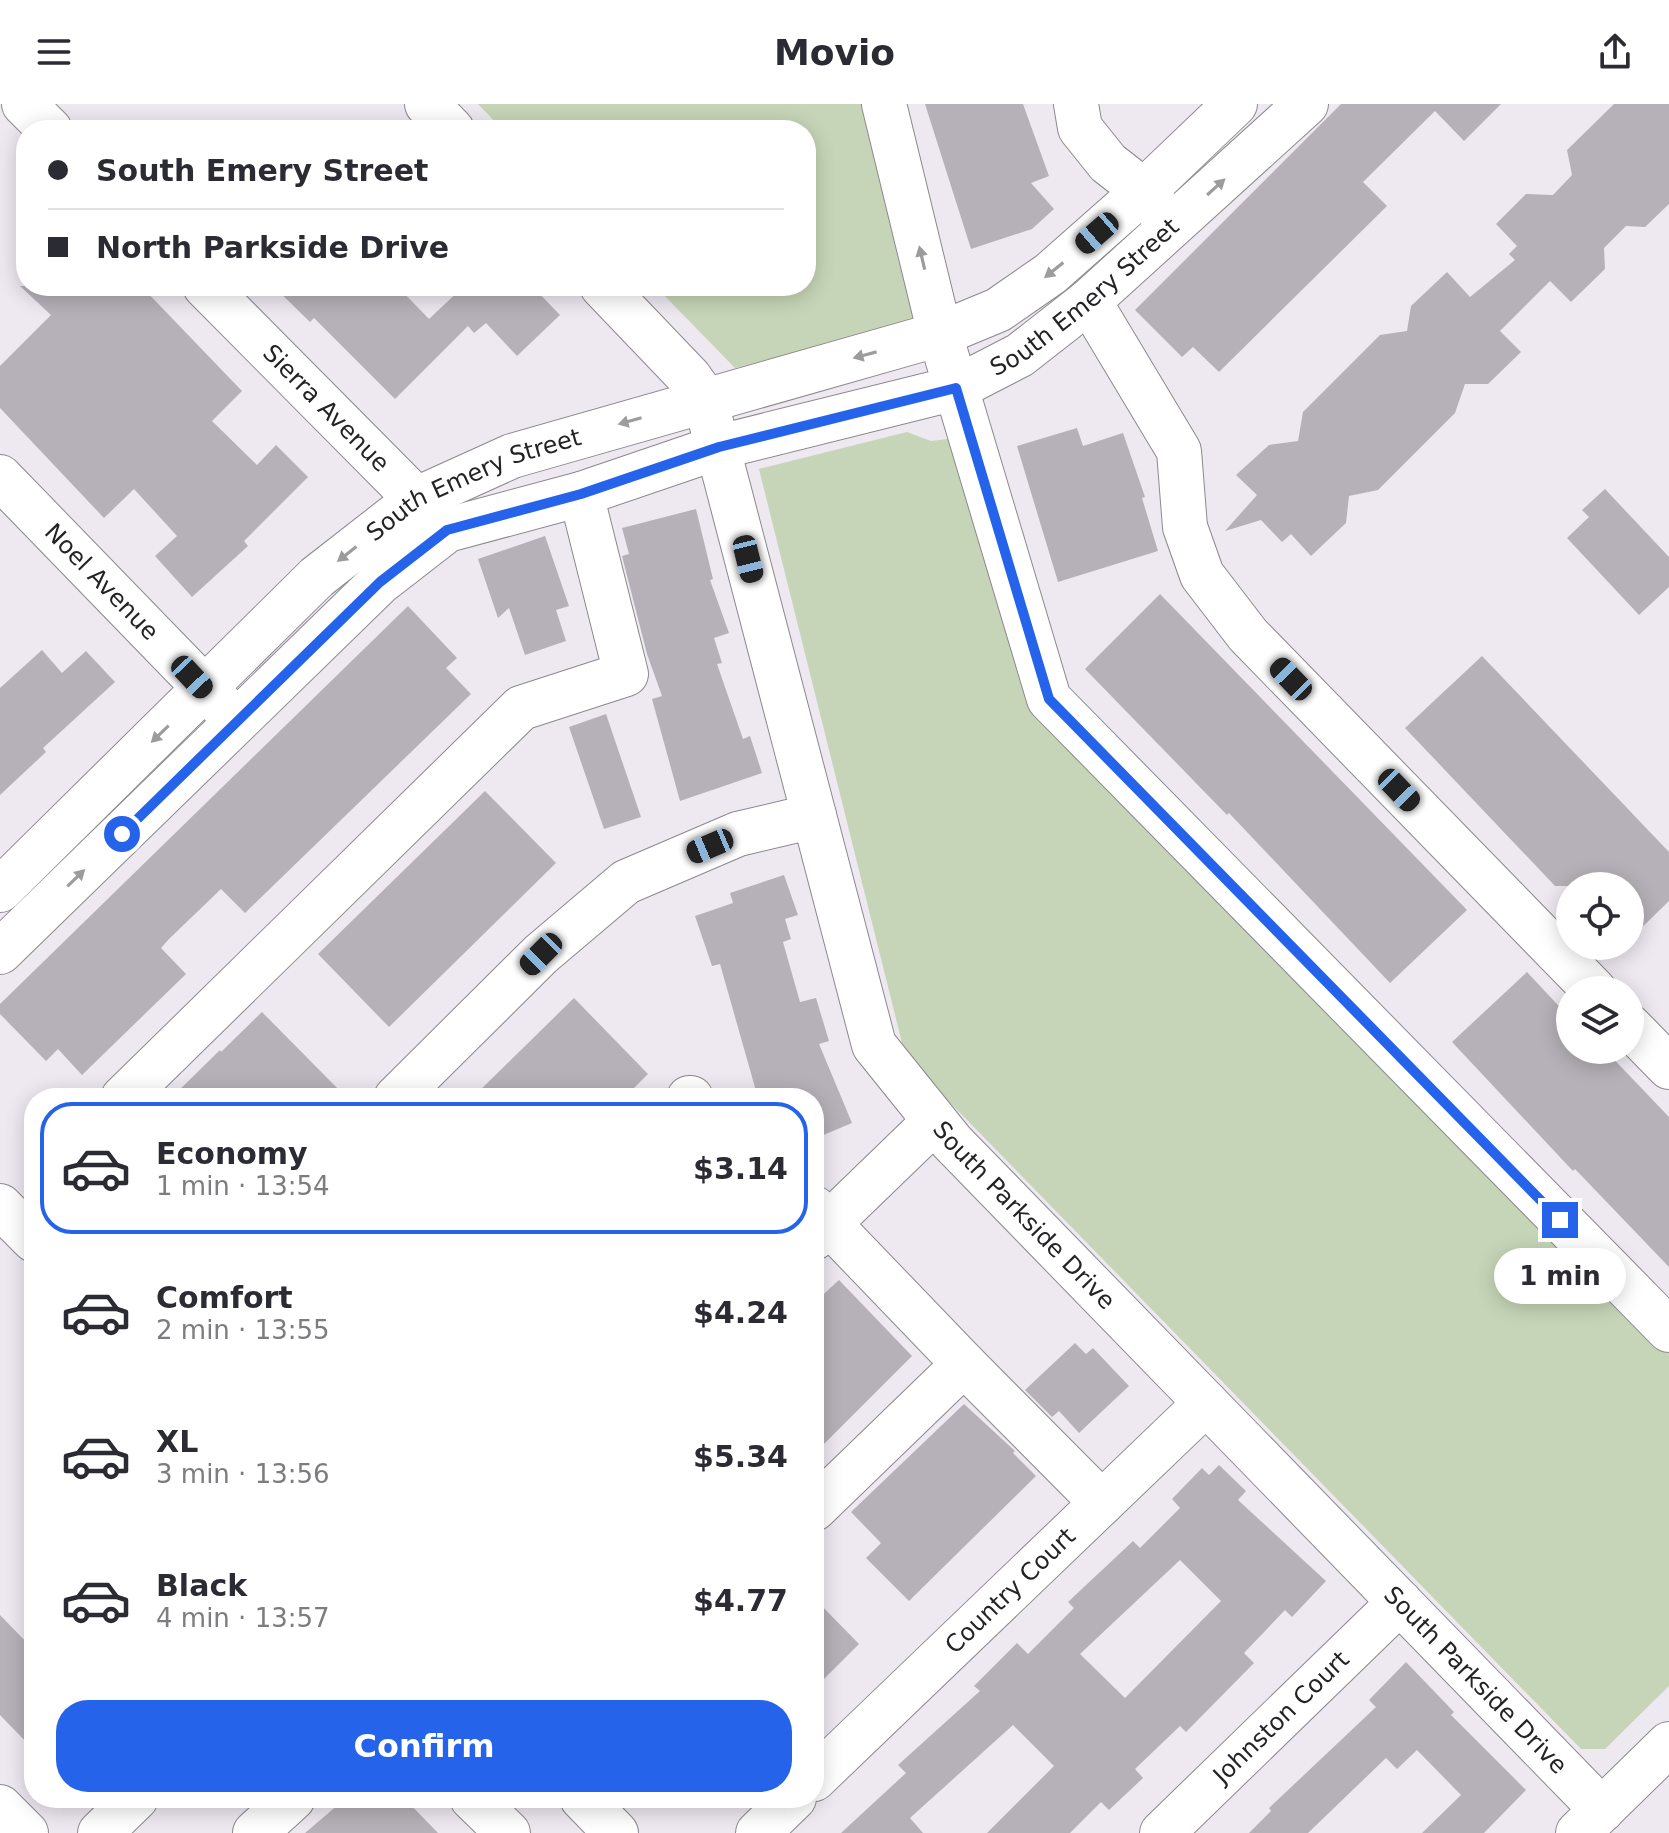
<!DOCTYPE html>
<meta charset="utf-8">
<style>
:root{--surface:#fff;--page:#f2f2f3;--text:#2b2b33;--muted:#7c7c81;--line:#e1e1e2;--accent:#2563eb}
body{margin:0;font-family:"DejaVu Sans",sans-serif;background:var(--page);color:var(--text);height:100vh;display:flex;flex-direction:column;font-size:30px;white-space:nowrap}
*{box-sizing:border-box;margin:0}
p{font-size:26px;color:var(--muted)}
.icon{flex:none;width:44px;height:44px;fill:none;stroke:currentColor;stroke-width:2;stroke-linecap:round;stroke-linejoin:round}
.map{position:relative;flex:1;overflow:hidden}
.details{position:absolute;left:24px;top:984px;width:800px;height:720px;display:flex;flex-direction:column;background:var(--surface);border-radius:32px;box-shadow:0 4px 20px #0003}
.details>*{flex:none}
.hud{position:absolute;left:16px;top:16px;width:800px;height:176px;border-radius:32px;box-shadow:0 4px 20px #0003;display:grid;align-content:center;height:176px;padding:0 32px;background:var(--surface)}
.controls{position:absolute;left:1556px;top:768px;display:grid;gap:16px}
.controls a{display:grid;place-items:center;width:88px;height:88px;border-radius:50%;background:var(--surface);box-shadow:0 4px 20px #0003;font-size:40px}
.end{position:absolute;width:36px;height:36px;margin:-18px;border:10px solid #2563eb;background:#fff;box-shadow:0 0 0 4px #fff}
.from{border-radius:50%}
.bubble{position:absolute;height:56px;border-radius:28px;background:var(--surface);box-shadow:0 4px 20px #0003;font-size:26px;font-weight:700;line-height:56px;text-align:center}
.car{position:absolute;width:24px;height:48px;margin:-24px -12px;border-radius:10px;box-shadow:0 0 6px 2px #0007;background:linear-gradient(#222 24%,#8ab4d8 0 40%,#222 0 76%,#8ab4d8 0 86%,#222 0)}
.hud b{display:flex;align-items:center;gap:28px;height:76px;font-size:30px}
.hud b+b{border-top:2px solid var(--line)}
.hud i{width:20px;height:20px;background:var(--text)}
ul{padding:14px 0 0;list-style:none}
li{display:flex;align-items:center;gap:24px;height:132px;margin:0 16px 12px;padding:0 16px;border:4px solid transparent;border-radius:32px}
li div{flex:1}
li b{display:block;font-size:30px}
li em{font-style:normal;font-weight:700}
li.on{border-color:var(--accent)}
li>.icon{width:72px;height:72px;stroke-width:1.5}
.action{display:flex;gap:16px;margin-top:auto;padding:16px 32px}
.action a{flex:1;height:92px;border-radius:32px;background:var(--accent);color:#fff;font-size:32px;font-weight:700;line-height:92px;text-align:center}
header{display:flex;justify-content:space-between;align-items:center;height:104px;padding:0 32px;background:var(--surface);font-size:36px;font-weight:700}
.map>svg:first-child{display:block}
.green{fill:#c6d5b7}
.building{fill:#b6b1b8;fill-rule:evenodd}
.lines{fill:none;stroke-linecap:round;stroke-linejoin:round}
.minor-casing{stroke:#8c888e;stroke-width:46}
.tertiary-casing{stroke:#8c888e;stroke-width:46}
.minor{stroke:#fff;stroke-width:44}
.tertiary{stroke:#fff;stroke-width:44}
.oneway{fill:#9c9c9d}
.route{stroke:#2563eb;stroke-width:10}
.labels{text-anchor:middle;stroke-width:6;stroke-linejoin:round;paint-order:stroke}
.street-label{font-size:24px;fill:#242225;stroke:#eee9f1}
</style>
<header><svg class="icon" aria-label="menu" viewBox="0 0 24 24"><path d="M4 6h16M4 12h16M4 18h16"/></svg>Movio<svg class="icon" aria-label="share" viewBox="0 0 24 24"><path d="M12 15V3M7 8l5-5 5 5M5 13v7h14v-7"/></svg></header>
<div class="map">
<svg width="1669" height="1729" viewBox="0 0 1669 1729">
<rect width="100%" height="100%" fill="#eee9f1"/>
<path class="green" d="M 478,0 L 869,0 L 915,217 L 735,264 L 655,182 L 806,182 L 806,26 L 503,26 Z
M 907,328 L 931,337 L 955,334 L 1044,608 L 1669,1250 L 1669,1582 L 1605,1645 L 1581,1645 L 924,972 L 904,947 L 759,365 Z"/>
<path class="building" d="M 925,0 L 1023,0 L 1049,72 L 1031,79 L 1054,105 L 1032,125 L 971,145 Z
M 1341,0 L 1501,0 L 1464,37 L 1435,7 L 1363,78 L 1387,102 L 1219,268 L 1193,243 L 1182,253 L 1135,206 Z
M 1614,0 L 1669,0 L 1669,100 L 1645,123 L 1626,122 L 1604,144 L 1605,165 L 1571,198 L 1550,177 L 1500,227 L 1521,248 L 1488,280 L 1465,280 L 1455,309 L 1378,386 L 1349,392 L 1346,419 L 1311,452 L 1291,430 L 1282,438 L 1261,416 L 1225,427 L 1257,391 L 1236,371 L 1269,341 L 1298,337 L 1303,308 L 1380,231 L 1407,227 L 1411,202 L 1447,168 L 1470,193 L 1515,156 L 1509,150 L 1517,142 L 1496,120 L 1526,90 L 1553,91 L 1572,71 L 1567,46 Z
M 20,182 L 141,182 L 242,287 L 212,317 L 257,361 L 276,341 L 308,373 L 244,437 L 248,442 L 192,493 L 155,452 L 177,432 L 134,385 L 104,414 L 0,304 L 0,262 L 51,211 Z
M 273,182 L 397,182 L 429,215 L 464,182 L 532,182 L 560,211 L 517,252 L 486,219 L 474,229 L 468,222 L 395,295 L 314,214 L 310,218 Z
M 1077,324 L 1083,342 L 1123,329 L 1145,393 L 1142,394 L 1158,447 L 1058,478 L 1017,342 Z
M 1605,385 L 1669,453 L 1669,483 L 1639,511 L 1567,434 L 1589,413 L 1582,406 Z
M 696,405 L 713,475 L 710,476 L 729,529 L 714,534 L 722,559 L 717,560 L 743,635 L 750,632 L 762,669 L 680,697 L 652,595 L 662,592 L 647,550 L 622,452 L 629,450 L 622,424 Z
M 545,432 L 569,502 L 556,506 L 566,537 L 525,551 L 509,504 L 498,514 L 478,455 Z
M 1160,490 L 1467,806 L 1390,879 L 1229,709 L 1227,711 L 1085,565 Z
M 408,502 L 457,554 L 446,564 L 471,590 L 245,809 L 221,785 L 169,835 L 161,844 L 186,870 L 82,971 L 58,945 L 46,957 L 0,910 L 0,900 Z
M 42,546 L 62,569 L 86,547 L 115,578 L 43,644 L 46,648 L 0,691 L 0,584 Z
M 1482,552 L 1669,748 L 1669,797 L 1630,835 L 1630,782 L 1555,782 L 1405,624 Z
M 606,610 L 641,713 L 604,725 L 569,623 Z
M 485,687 L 556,759 L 389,923 L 318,850 Z
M 784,771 L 798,811 L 785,815 L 791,835 L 783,838 L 800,898 L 816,894 L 829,937 L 819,940 L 852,1019 L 814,1035 L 814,994 L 758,994 L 720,860 L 712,862 L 695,812 L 733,799 L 730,789 Z
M 1527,868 L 1570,914 L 1570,946 L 1605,946 L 1669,1013 L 1669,1163 L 1575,1065 L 1573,1067 L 1452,938 Z
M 574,894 L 648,970 L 624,994 L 472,994 Z
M 262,908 L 347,994 L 171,994 L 220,946 L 221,948 Z
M 839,1176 L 912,1252 L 814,1350 L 814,1199 Z
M 1075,1239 L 1086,1250 L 1093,1244 L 1129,1282 L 1079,1329 L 1059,1307 L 1052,1313 L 1025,1286 Z
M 964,1300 L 1015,1347 L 1013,1349 L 1036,1372 L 909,1497 L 866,1454 L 881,1439 L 851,1408 Z
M 1219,1361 L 1246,1387 L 1238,1396 L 1326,1477 L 1292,1513 L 1285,1506 L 1244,1549 L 1254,1559 L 1186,1628 L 1180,1622 L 1135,1665 L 1143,1674 L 1109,1706 L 1101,1698 L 1070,1729 L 987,1729 L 1054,1662 L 1013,1621 L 910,1714 L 923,1729 L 841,1729 L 906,1669 L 898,1661 L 980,1587 L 974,1582 L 1017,1539 L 1028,1550 L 1074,1504 L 1068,1498 L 1133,1437 L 1140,1444 L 1180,1404 L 1172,1395 L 1202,1364 L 1209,1371 ZM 1180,1456 L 1221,1497 L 1125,1594 L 1080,1550 Z
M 814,1494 L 859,1540 L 814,1585 Z
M 0,1511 L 34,1546 L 34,1646 L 0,1611 Z
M 1406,1558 L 1454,1608 L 1451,1611 L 1526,1686 L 1484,1729 L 1422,1729 L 1461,1691 L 1417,1646 L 1397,1665 L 1386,1654 L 1308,1729 L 1249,1729 L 1271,1707 L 1269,1704 L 1376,1603 L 1369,1596 Z
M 346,1694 L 404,1694 L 438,1729 L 305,1729 Z"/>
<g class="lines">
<g class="minor-casing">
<g id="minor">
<path d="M 24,0 L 50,26"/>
<path d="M 427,0 L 452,26"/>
<path d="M 884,0 L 940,230 L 1049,595 L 1669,1226"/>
<path d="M 1076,0 L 1080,24 L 1108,59 L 1144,87 L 1161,109"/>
<path id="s1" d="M 205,182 L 437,416"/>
<path id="s2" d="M 602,182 L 690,274 L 705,295 L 874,941 L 952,1038 L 1602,1706"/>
<path d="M 1089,197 L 1179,347 L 1185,423 L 1202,471 L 1248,531 L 1594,886"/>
<path id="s3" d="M 0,373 L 227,607"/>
<path id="s4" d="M 0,786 L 317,473 L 417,395 L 512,352 L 940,230 L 998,206 L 1050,170 L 1144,87 L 1235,0"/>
<path id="s5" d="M 0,848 L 380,478 L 447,426 L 581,390 L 719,343 L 956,284 L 1020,251 L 1089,197 L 1306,0"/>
<path d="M 1630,923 L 1669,963"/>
<path d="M 123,994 L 521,604 L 626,570 L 581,390"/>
<path d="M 396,994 L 541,850 L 626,778 L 738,730 L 814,712"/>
<path d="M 689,994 L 691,994"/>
<path d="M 814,1104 L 964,1260 L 1102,1399"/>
<path d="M 814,1134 L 935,1017"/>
<path d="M 814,1405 L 964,1260"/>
<path id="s6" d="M 814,1675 L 1206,1299"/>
<path d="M 472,1694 L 508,1729"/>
<path d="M 582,1694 L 616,1729"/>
<path d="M 0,1703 L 26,1729"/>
<path d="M 255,1729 L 293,1694"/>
<path d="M 758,1729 L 794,1694"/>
<path id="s7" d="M 1162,1729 L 1400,1498"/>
<path d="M 1578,1729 L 1669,1640"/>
</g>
</g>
<g class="tertiary-casing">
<path id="tertiary" d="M 0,1102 L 34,1136
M 100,1729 L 136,1694"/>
</g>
<use href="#minor" class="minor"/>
<use href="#tertiary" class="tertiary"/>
</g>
<defs><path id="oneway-solid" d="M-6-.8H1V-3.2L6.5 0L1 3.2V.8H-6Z" transform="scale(2)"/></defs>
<g class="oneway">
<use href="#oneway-solid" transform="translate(1216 83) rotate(-42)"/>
<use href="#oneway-solid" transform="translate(922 154) rotate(-103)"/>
<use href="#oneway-solid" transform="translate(1054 166) rotate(141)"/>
<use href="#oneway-solid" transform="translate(865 251) rotate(165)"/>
<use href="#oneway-solid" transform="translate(630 317) rotate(164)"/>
<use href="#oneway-solid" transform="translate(347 450) rotate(142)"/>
<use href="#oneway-solid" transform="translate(160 630) rotate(136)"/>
<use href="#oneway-solid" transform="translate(76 774) rotate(-44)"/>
</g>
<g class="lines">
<path class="route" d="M 122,730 L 380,478 L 447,426 L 581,390 L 719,343 L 956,284 L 1049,595 L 1560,1116"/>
</g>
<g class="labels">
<g class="street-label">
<text dy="8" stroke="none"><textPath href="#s5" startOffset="1302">South Emery Street</textPath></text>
<text dy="8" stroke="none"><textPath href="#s1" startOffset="172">Sierra Avenue</textPath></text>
<text dy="8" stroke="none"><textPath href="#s4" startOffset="630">South Emery Street</textPath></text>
<text dy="8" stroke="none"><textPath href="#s3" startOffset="146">Noel Avenue</textPath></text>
<text dy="8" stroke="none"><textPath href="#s2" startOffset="1048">South Parkside Drive</textPath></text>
<text dy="8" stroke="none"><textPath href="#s6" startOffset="272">Country Court</textPath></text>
<text dy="8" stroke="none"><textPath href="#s2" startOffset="1696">South Parkside Drive</textPath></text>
<text dy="8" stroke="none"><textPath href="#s7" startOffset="166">Johnston Court</textPath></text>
</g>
</g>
</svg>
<div class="controls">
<a><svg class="icon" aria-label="locate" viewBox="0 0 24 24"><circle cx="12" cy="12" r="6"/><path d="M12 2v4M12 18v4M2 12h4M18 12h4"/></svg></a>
<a><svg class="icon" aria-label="layers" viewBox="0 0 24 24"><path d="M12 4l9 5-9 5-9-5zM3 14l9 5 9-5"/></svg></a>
</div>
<i class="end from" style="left:122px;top:730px"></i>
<i class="end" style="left:1560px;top:1116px"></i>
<div class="bubble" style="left:1494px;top:1144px;width:132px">1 min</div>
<i class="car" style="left:1097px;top:129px;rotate:229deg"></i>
<i class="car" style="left:748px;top:455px;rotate:166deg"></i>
<i class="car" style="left:192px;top:573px;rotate:137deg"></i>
<i class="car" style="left:1291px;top:575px;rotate:316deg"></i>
<i class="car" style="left:1399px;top:686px;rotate:136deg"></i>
<i class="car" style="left:710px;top:742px;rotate:247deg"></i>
<i class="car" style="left:541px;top:850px;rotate:225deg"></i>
<div class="hud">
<b><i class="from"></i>South Emery Street</b>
<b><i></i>North Parkside Drive</b>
</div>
<section class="details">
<ul>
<li class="on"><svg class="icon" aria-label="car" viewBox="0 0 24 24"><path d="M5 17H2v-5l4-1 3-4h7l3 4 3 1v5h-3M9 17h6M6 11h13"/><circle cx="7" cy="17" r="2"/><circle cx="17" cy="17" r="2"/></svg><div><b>Economy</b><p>1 min · 13:54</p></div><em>$3.14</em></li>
<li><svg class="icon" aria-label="car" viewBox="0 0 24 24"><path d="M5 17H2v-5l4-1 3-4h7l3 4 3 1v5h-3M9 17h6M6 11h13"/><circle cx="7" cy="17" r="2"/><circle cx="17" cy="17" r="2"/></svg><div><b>Comfort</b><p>2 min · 13:55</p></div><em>$4.24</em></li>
<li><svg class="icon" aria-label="car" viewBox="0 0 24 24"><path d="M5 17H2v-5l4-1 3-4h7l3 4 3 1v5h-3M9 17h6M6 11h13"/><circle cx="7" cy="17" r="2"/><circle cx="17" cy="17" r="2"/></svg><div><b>XL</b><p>3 min · 13:56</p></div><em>$5.34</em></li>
<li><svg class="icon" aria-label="car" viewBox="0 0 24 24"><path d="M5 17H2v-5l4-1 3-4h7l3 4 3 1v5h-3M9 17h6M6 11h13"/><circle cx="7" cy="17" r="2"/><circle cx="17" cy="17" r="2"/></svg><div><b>Black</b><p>4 min · 13:57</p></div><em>$4.77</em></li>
</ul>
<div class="action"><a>Confirm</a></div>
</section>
</div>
